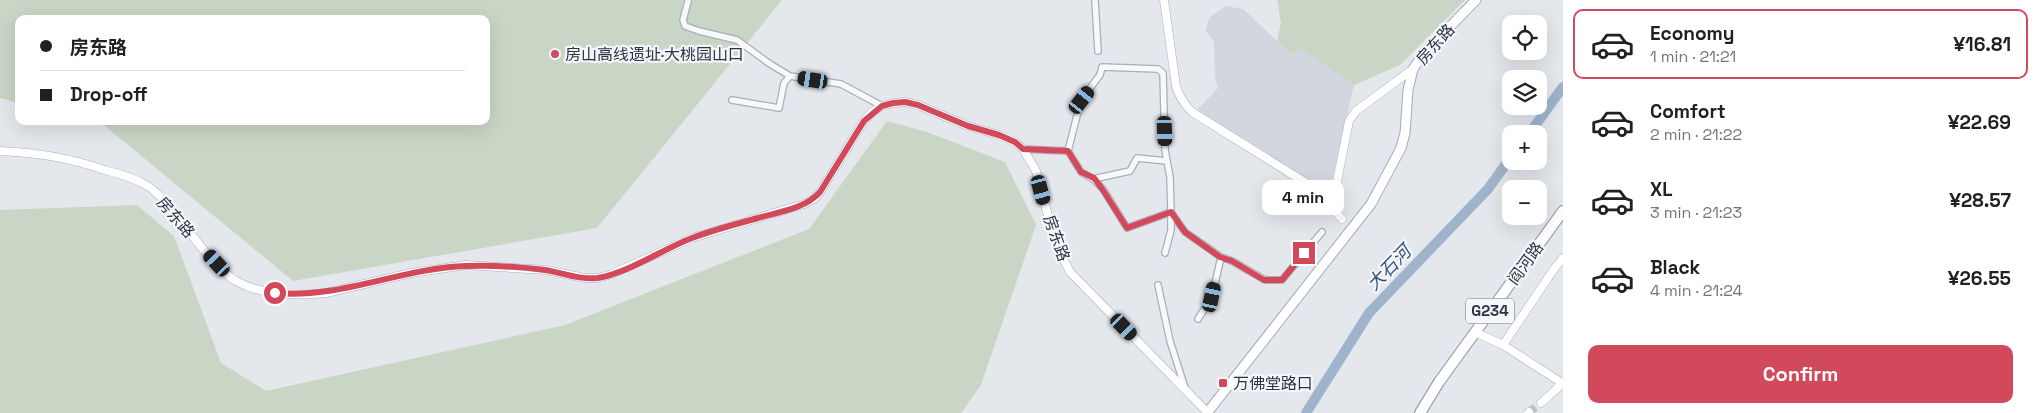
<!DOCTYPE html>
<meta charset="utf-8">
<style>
:root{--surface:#fff;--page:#f6f6f6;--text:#202124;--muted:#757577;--line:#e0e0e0;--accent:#d1495b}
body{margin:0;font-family:"Space Grotesk","Noto Sans SC",sans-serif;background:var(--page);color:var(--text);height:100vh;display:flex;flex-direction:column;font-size:19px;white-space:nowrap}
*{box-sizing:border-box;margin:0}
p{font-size:16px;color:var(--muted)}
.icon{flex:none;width:28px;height:28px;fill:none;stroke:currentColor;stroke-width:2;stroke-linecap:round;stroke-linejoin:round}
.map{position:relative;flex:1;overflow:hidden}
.panel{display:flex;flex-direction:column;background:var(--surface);width:475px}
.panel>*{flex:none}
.banner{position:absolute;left:15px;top:15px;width:475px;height:110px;border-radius:10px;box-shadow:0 5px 20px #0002;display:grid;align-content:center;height:110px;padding:0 25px;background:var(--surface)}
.fabs{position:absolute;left:1502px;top:15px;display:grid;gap:10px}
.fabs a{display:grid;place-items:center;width:45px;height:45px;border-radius:10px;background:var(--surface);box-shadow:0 5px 20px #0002;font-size:25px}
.end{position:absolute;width:22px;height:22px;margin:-11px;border:6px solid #d1495b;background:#fff;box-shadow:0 0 0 2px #fff}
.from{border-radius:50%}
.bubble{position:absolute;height:35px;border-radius:10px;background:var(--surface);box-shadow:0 5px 20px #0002;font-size:16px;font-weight:800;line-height:35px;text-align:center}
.car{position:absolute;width:15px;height:30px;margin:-15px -8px;border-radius:6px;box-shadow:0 0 4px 1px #0007;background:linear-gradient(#222 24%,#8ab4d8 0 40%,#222 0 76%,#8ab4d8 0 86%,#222 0)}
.banner b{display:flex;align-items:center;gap:18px;height:48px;font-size:19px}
.banner b+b{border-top:1px solid var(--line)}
.banner i{width:12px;height:12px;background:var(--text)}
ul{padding:9px 0 0;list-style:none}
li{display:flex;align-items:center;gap:15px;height:70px;margin:0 10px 8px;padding:0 15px;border:2px solid transparent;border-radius:10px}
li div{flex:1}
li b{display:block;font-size:19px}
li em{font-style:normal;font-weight:800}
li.current{border-color:var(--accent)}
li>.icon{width:45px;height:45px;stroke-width:1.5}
.primary-button{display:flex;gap:10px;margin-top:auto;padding:10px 25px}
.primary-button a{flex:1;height:58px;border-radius:10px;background:var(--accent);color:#fff;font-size:20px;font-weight:800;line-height:58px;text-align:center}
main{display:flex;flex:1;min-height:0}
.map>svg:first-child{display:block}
.built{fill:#d2d6de}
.green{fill:#c9d6c5}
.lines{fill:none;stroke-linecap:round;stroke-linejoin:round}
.river{stroke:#9fb4cc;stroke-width:10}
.secondary-tunnel{stroke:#bfc3cb;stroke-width:8;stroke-dasharray:8 4;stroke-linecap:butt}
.street-casing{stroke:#a9aeb7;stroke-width:8}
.secondary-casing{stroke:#a9aeb7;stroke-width:9}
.primary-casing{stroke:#a3abb8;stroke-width:11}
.highway-casing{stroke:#8b94a3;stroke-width:12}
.street{stroke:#f7f8fa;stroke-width:5.5}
.secondary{stroke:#fff;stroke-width:8}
.primary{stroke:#fff;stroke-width:9}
.highway{stroke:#fff;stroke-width:10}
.route{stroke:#d1495b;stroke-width:6}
.poi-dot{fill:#d1495b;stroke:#f4f6f9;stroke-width:2}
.labels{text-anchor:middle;stroke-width:4.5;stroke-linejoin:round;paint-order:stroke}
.shield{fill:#f4f6f9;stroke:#676e7b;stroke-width:1}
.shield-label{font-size:15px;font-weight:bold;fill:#2b3445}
.street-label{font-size:16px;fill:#2b3445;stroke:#f4f6f9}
.poi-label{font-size:16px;fill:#2b3445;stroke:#f4f6f9;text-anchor:start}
.water-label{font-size:18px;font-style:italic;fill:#34527a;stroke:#f4f6f9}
</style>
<main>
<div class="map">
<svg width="1563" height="413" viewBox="0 0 1563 413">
<rect width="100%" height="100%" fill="#e4e7ec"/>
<path class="built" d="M 1226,6 L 1243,9 L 1291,54 L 1302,50 L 1354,85 L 1329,193 L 1197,110 L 1218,88 L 1215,78 L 1214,42 L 1205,30 L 1210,17 Z"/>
<path class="green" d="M 0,0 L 782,0 L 597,228 L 293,281 L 105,126 L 87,121 L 486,121 L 486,19 L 19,19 L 19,103 L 0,98 Z
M 1277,0 L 1465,0 L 1400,65 L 1354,85 L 1302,50 L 1291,54 L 1277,41 L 1281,23 Z
M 887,121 L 927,132 L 1005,162 L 1036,225 L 981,385 L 961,413 L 0,413 L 0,210 L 137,205 L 174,236 L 221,363 L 266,391 L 565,325 L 809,229 Z"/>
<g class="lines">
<path class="river" d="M 1529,134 L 1563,87
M 1306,413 L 1369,313 L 1488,189 L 1511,157"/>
<path class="secondary-tunnel" d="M 1529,412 L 1541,403"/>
<g class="street-casing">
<path id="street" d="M 1095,0 L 1098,51
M 688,1 L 683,20 L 685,26 L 699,31 L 737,40 L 770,64 L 790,76 L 841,84 L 882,106
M 732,100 L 779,108 L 784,83 L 790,76
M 1023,149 L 1068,151 L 1081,172 L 1093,179 L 1103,189 L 1127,228 L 1171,212 L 1170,177 L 1165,150 L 1163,73 L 1158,69 L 1102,67 L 1100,75 L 1081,100 L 1068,151
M 1093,179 L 1130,171 L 1137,158 L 1167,161
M 1171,212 L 1185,232 L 1221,257 L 1232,261 L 1265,280 L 1282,280 L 1322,232
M 1165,253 L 1171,230 L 1171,212
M 1158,285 L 1170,341 L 1185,388
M 1198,319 L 1212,297 L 1221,257"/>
</g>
<g class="secondary-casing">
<path id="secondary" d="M 1164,0 L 1176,86 C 1179,97 1184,104 1192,112 L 1314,188 L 1342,219
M 0,151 C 42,153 69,158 108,171 C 120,174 133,178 144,184 C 158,191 169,207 179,219 C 195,238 215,268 236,281 C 263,296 296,296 326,293 L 411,273 L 466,265 L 546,270 L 585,278 L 598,278 L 612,274 L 692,238 L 804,204 L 814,199 L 820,192 L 864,121 L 872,112 L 882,106 L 893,103 L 905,102 L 918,105 L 968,126 L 999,135 L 1015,142 L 1023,149 L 1036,171 L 1056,245 L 1070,272 L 1207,412
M 1332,207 L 1349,121 L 1356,111 L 1413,69
M 1479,334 L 1503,345
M 1562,383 L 1503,345 L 1554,269 L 1563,258
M 1541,403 L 1563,383
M 1528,413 L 1529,412"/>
</g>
<g class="primary-casing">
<path id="primary" d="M 1207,413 L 1371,204 L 1401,148 L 1405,133 L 1408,90 L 1413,69 L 1424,53 L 1476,0"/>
</g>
<g class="highway-casing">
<path id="highway" d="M 1420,413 L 1439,382 L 1563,211"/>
</g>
<use href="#street" class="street"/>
<use href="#secondary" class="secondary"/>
<use href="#primary" class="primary"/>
<use href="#highway" class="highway"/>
</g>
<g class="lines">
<path class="route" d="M 275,293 C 341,299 401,268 466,266 C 492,265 520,267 545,270 C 563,273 580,280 598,278 C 628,273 663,249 692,238 C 713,230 736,224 758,218 C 778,212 805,209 820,192 L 864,121 L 882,106 L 893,103 L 905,102 L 918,105 L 968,126 L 999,135 L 1015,142 L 1023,149 L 1068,151 L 1081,172 L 1094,178 L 1103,190 L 1127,228 L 1171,212 L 1185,232 L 1220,257 L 1232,261 L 1264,280 L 1282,280 L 1304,253"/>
</g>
<g class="poi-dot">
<circle cx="555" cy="54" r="5"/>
<rect x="1218" y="378" width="10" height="10" rx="2.5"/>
</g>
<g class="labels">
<rect class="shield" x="1466" y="298.5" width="48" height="25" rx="4"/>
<g class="shield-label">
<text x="1490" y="316">G234</text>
</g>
<g class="street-label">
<text transform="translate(1435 44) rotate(-48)" y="6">房东路</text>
<text transform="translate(176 217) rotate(49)" y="6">房东路</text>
<text transform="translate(1057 238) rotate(70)" y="6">房东路</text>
<text transform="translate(1525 263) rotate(-54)" y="6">阎河路</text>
</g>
<g class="poi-label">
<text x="565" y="60">房山高线遗址·大桃园山口</text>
<text x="1233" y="389">万佛堂路口</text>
</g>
<g class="water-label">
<text transform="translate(1389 268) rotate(-46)" y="6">大石河</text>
</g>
</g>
</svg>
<div class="fabs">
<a><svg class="icon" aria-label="locate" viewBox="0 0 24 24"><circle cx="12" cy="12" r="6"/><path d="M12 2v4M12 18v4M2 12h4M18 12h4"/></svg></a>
<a><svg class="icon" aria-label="layers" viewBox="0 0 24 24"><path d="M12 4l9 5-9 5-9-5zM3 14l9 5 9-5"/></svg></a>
<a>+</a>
<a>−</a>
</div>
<i class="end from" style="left:275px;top:293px"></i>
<i class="end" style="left:1304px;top:253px"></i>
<div class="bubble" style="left:1262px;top:180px;width:82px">4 min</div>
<i class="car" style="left:813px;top:80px;rotate:279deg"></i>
<i class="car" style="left:1082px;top:100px;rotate:38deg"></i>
<i class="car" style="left:1165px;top:131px;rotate:178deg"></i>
<i class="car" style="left:1041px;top:190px;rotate:165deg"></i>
<i class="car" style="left:217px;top:263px;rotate:317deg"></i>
<i class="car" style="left:1212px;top:297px;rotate:12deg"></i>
<i class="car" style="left:1124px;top:327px;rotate:136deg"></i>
<div class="banner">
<b><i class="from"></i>房东路</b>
<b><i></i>Drop-off</b>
</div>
</div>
<section class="panel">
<ul>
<li class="current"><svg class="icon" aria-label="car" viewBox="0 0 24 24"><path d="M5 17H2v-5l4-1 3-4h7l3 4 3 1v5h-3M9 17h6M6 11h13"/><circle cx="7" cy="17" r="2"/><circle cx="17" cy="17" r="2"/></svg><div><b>Economy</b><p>1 min · 21:21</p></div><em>¥16.81</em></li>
<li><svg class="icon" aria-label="car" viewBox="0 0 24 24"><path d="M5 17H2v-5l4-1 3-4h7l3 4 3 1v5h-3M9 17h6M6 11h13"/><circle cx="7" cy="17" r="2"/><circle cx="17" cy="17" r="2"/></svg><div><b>Comfort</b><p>2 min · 21:22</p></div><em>¥22.69</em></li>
<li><svg class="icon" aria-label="car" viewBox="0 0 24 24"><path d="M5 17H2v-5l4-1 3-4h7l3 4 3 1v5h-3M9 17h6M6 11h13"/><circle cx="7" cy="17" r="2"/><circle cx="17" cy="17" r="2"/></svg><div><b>XL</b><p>3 min · 21:23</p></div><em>¥28.57</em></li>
<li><svg class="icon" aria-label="car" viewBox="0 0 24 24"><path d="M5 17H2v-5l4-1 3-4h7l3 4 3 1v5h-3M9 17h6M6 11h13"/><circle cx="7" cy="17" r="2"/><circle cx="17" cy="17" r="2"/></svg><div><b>Black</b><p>4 min · 21:24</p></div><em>¥26.55</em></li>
</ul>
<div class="primary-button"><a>Confirm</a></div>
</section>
</main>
